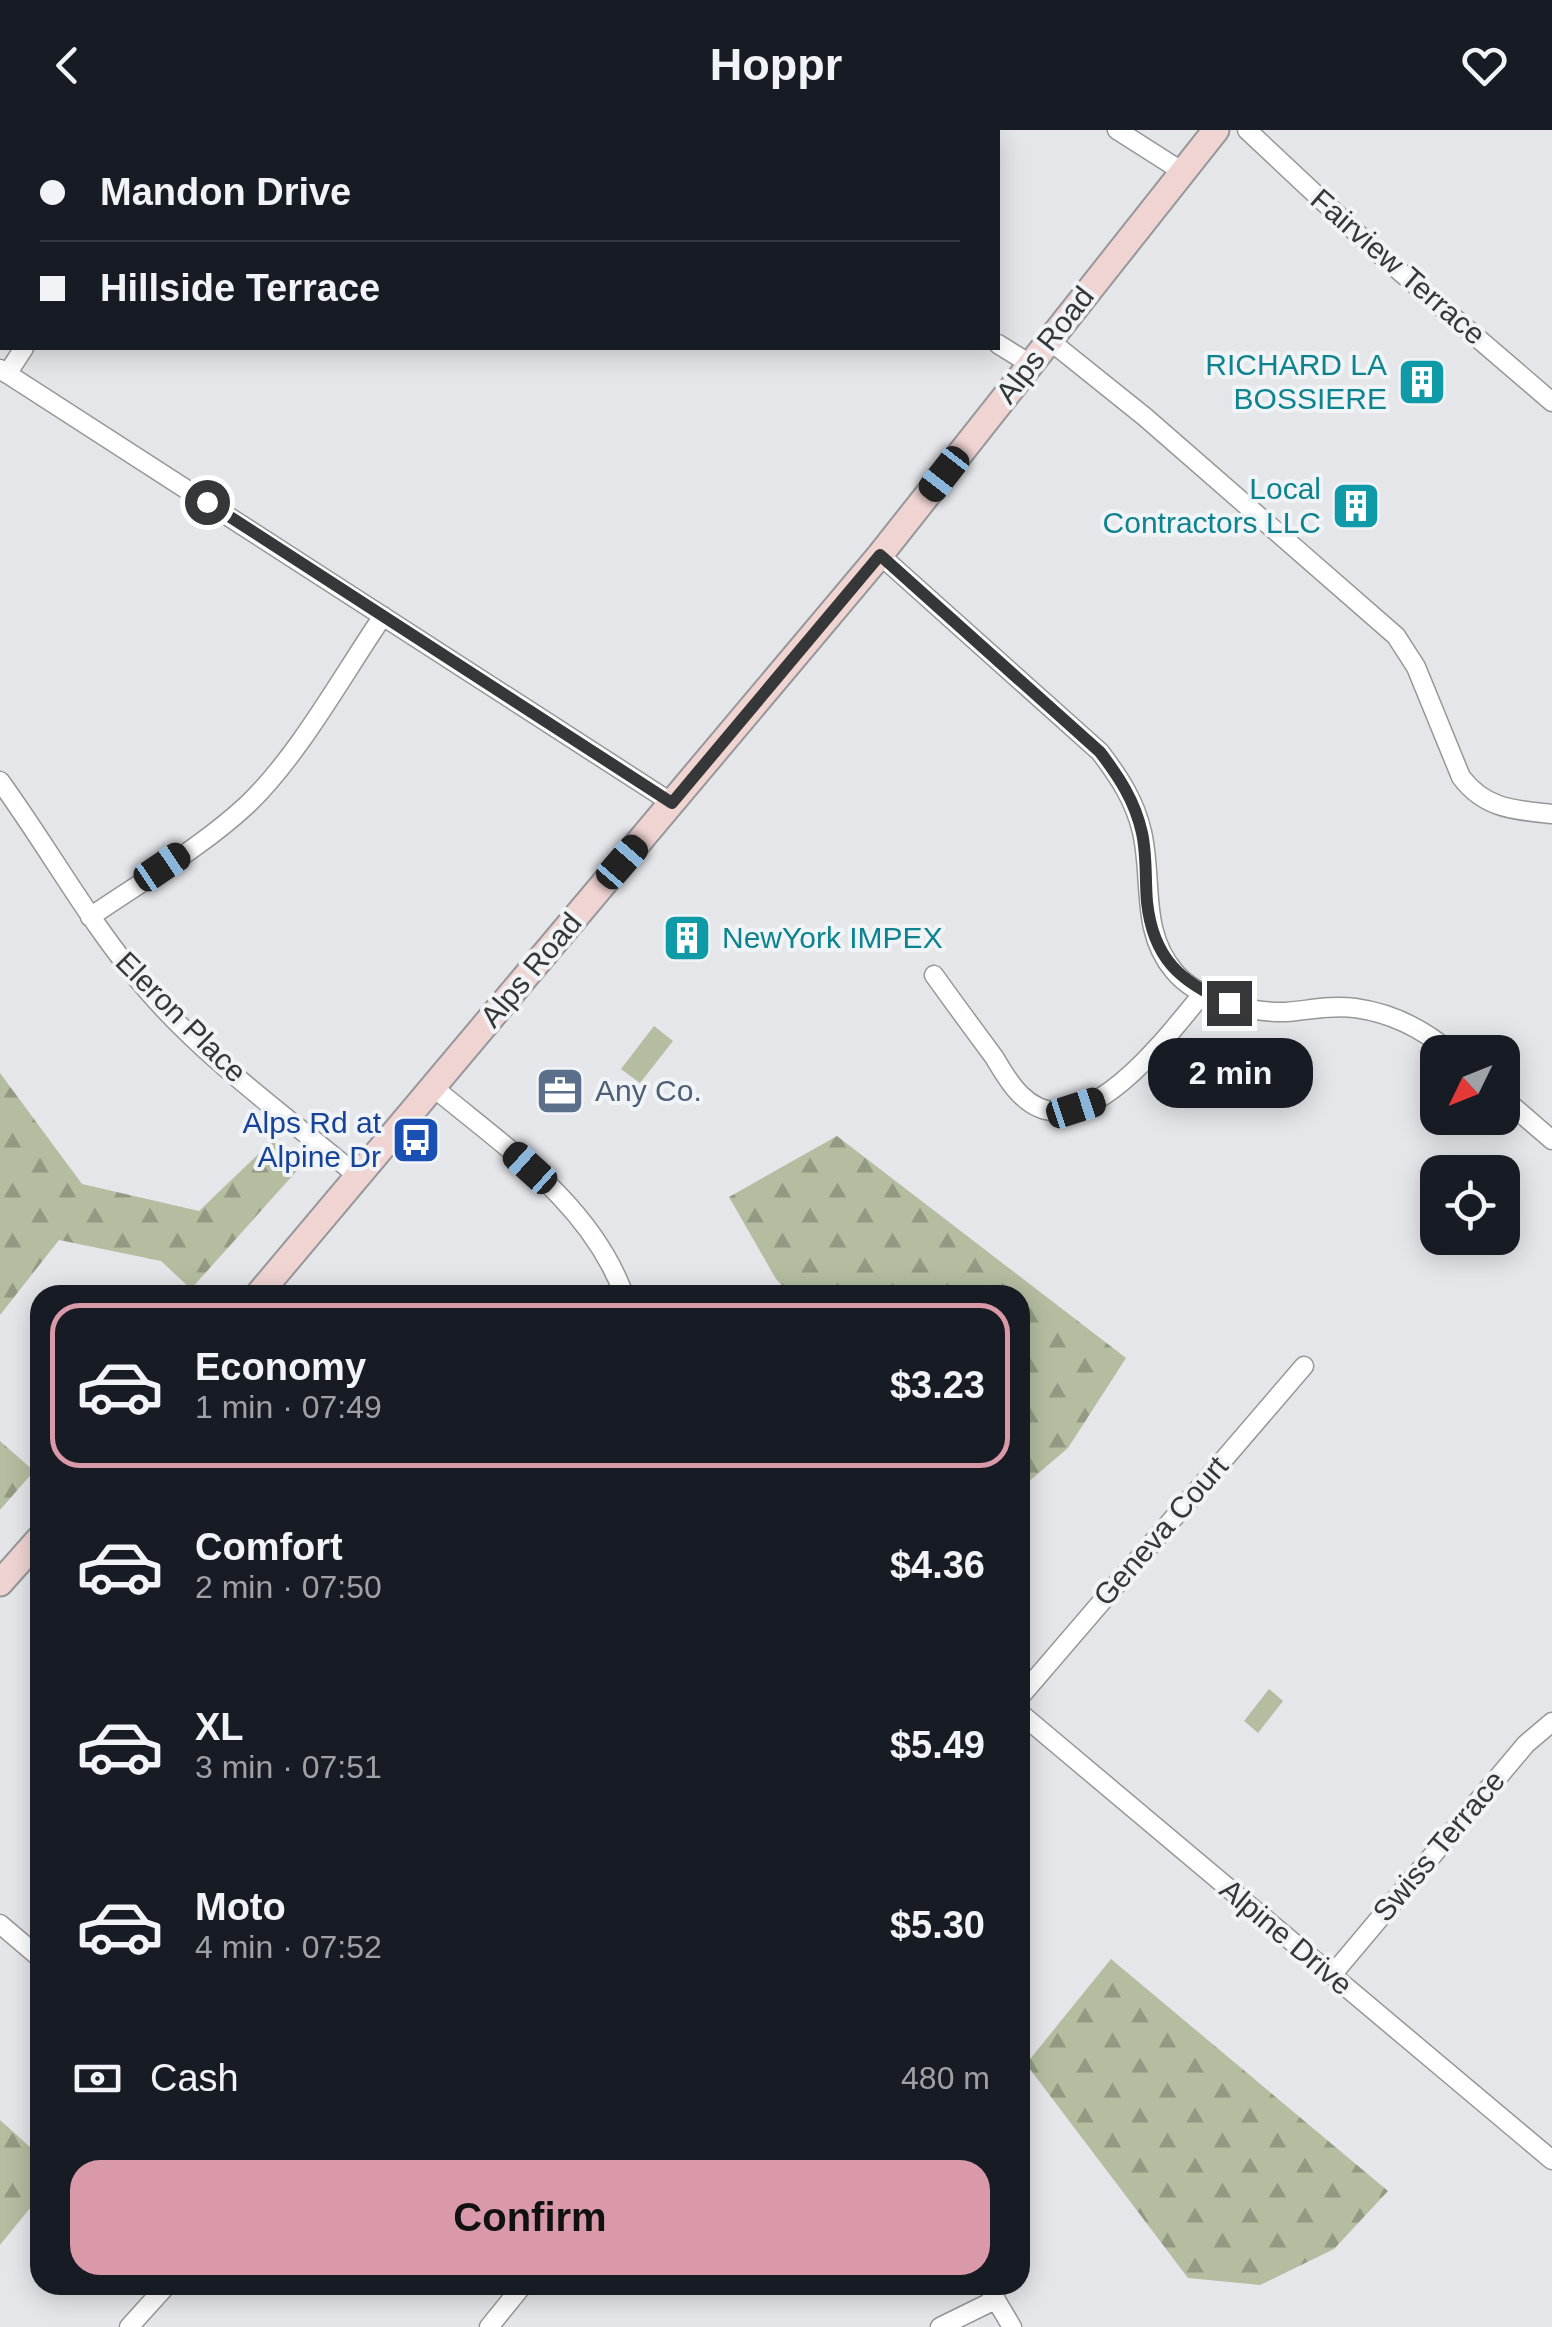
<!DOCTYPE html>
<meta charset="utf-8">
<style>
:root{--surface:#171b24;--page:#20242c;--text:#f1f3f6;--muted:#9ea1a6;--line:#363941;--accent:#d999a8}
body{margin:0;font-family:Arial,sans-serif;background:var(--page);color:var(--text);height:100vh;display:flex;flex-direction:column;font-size:38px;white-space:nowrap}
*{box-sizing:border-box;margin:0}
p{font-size:32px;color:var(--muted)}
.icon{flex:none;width:55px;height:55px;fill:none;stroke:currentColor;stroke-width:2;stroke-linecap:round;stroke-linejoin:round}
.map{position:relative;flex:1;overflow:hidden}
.details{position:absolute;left:30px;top:1155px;width:1000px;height:1010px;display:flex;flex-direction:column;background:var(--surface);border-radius:30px;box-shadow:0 5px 25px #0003}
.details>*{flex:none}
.banner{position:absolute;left:0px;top:0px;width:1000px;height:220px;box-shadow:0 5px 25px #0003;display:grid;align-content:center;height:220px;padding:0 40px;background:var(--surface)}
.needle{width:65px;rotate:227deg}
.tools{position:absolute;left:1420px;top:905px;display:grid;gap:20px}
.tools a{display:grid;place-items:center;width:100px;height:100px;border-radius:20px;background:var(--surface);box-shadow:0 5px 25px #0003;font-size:50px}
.end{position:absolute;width:45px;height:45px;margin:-22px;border:12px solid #363738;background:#fff;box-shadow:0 0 0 5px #fff}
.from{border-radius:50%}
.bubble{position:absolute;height:70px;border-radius:30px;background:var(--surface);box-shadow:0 5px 25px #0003;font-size:32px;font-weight:800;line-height:70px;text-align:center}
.car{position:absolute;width:30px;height:60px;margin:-30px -15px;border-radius:12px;box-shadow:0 0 8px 2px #0007;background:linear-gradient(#222 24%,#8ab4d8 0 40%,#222 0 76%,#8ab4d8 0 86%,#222 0)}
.banner b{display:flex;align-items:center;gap:35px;height:95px;font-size:38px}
.banner b+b{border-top:2px solid var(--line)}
.banner i{width:25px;height:25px;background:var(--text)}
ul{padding:18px 0 0;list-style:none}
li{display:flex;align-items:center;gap:30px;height:165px;margin:0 20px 15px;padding:0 20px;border:5px solid transparent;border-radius:30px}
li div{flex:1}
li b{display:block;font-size:38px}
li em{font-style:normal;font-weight:800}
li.active{border-color:var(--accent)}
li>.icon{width:90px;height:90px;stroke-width:1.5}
.pay{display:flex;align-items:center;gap:25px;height:110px;padding:0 40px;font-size:38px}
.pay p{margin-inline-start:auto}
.primary-button{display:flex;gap:20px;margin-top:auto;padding:20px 40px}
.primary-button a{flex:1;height:115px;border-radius:30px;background:var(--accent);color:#111;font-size:40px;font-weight:800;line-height:115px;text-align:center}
header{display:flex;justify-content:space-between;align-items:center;height:130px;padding:0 40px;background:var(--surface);font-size:45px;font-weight:800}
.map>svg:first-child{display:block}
.green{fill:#b4bda0}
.forest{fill:url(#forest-firs)}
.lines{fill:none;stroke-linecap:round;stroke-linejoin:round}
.street-casing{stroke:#95979a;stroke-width:21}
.secondary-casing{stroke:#95979a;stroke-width:29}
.street{stroke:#fff;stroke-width:18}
.secondary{stroke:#efd4d2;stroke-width:25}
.route{stroke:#363738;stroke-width:12}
.labels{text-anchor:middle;stroke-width:8;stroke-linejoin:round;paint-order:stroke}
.street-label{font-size:30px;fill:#363738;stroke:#f1f4f7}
.culture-label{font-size:30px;fill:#0d838f;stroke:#f1f4f7;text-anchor:end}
.service-label{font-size:30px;fill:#4e5e75;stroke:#f1f4f7;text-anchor:start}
.transit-label{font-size:30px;fill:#164399;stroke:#f1f4f7;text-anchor:end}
</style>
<header><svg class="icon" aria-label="back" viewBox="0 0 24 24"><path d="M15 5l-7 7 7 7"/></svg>Hoppr<svg class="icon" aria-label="heart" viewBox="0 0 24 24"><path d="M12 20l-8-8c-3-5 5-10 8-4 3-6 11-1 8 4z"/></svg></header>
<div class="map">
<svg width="1552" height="2197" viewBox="0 0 1552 2197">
<defs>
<pattern id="forest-firs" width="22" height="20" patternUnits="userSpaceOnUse" patternTransform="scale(2.5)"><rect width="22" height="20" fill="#b4bda0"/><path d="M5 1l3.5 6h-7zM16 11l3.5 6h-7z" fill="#939a83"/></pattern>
</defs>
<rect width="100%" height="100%" fill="#e4e6ea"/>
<path class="green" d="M 654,896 L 673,911 L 640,953 L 621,939 Z
M 1269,1559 L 1283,1571 L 1258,1603 L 1244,1591 Z"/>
<path class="forest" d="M 0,943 L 82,1054 L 199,1081 L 273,1010 L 302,1035 L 191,1159 L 161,1131 L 59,1110 L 0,1185 Z
M 837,1006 L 1126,1228 L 1068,1318 L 1020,1359 L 1020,1165 L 791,1165 L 776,1149 L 729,1067 Z
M 0,1311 L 34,1341 L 0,1380 Z
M 1111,1829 L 1388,2061 L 1334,2119 L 1260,2155 L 1188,2148 L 1026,1934 Z
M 0,1990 L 40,2026 L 40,2066 L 0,2115 Z"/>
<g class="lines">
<g class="street-casing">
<path id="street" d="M 308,0 L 312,2
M 1117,0 L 1183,42
M 1247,0 L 1376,121 L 1552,272
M 1049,210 L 1145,287 L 1396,506 L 1416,537 L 1461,647 C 1485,679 1514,680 1552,684
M 998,214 L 1030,234
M 0,239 L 672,673
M 7,244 L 24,218
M 880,425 L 1100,622 C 1119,647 1135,671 1142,702 C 1153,750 1140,801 1174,841 C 1198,870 1250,883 1286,882 C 1310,880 1331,875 1355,878 C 1392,883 1422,898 1450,922
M 0,651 C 50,720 90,794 146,859 C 207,930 287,987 359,1047
M 90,787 C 142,751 201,718 248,674 C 299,625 342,546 383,486
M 934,845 C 954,873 974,900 994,927 C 1002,940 1010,955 1021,965 C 1082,1026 1170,902 1204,862
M 433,957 C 505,1017 591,1074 624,1165
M 1502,967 L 1552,1010
M 1020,1567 L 1304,1236
M 1020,1583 L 1552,2030
M 0,1794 L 40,1828
M 1332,1845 L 1526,1614 L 1552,1592
M 987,2155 L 1012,2197
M 129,2197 L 167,2155
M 489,2197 L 523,2155
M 940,2197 L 995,2170"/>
</g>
<g class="secondary-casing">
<path id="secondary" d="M 258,1165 L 880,425 L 1216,0
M 0,1453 L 40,1408"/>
</g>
<use href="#street" class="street"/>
<use href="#secondary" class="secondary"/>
</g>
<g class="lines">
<path class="route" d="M 207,372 L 672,673 L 880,425 L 1100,622 C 1119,647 1135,671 1142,703 C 1147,726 1145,749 1147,772 C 1153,828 1180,852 1229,873"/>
</g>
<defs>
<g id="building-square" transform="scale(2.5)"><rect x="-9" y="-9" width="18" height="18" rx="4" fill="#0f9aa8" stroke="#f1f4f7"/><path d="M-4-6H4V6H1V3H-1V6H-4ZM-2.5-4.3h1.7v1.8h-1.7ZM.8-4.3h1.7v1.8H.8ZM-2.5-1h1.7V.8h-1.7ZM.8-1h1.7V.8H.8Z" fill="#fff"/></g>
<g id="office-square" transform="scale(2.5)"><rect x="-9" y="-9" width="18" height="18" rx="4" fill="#5c6f8a" stroke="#f1f4f7"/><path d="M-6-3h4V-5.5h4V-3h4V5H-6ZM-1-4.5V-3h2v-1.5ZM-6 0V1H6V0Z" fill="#fff"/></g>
<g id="bus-square" transform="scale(2.5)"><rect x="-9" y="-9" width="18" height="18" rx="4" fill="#1a4fb4" stroke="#f1f4f7"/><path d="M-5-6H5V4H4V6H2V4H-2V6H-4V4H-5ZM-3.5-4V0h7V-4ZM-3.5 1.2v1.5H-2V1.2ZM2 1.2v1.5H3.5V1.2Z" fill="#fff"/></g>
</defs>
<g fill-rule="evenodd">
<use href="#building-square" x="1422" y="252"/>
<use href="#building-square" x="1356" y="376"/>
<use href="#building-square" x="687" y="808"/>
<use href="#office-square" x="560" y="961"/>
<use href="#bus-square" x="416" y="1010"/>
</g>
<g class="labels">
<g class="street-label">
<text transform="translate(1398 137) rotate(41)" y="10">Fairview Terrace</text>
<text transform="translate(1045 215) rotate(-52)" y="10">Alps Road</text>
<text transform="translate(531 840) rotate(-50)" y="10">Alps Road</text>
<text transform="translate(181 887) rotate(45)" y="10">Eleron Place</text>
<text transform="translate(1161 1401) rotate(-49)" y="10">Geneva Court</text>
<text transform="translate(1439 1716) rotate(-50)" y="10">Swiss Terrace</text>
<text transform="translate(1286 1807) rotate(40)" y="10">Alpine Drive</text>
</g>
<g class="culture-label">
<text x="1387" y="245">RICHARD LA<tspan x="1387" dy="34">BOSSIERE</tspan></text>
<text x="1321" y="369">Local<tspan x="1321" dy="34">Contractors LLC</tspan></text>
<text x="722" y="818" text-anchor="start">NewYork IMPEX</text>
</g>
<g class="service-label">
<text x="595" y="971">Any Co.</text>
</g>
<g class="transit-label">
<text x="381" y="1003">Alps Rd at<tspan x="381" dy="34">Alpine Dr</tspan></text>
</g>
</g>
</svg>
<div class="tools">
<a><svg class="needle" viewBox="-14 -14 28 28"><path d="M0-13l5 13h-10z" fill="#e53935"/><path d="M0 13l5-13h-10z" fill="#9ea1a6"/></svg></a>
<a><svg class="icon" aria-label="locate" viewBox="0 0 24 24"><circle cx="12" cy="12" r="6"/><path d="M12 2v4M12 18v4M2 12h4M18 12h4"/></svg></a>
</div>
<i class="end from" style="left:207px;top:372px"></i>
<i class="end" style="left:1229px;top:873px"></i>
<div class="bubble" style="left:1148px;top:908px;width:165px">2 min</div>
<i class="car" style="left:944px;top:344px;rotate:218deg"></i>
<i class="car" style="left:622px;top:732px;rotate:41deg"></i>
<i class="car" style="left:162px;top:737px;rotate:56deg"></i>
<i class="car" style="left:1076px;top:978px;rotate:72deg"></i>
<i class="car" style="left:530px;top:1038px;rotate:312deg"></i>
<div class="banner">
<b><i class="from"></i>Mandon Drive</b>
<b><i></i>Hillside Terrace</b>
</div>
<section class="details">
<ul>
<li class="active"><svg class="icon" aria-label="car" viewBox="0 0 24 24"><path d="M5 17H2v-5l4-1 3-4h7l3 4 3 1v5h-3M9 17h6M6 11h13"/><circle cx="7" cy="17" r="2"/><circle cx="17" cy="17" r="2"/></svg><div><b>Economy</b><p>1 min · 07:49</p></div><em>$3.23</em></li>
<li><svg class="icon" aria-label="car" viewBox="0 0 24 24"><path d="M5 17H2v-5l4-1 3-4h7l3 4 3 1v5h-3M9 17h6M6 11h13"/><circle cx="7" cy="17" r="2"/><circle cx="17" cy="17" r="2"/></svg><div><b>Comfort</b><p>2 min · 07:50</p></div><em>$4.36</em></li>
<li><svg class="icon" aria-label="car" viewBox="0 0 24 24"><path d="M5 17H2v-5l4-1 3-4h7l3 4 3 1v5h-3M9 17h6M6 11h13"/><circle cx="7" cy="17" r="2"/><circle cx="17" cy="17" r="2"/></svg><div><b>XL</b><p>3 min · 07:51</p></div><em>$5.49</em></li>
<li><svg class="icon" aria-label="car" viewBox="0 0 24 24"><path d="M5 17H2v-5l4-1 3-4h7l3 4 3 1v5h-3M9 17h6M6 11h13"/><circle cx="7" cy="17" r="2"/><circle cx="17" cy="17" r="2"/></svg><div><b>Moto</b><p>4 min · 07:52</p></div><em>$5.30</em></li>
</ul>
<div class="pay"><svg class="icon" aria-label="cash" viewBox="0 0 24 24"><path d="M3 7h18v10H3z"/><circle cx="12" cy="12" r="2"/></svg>Cash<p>480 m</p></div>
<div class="primary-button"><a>Confirm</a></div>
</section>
</div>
